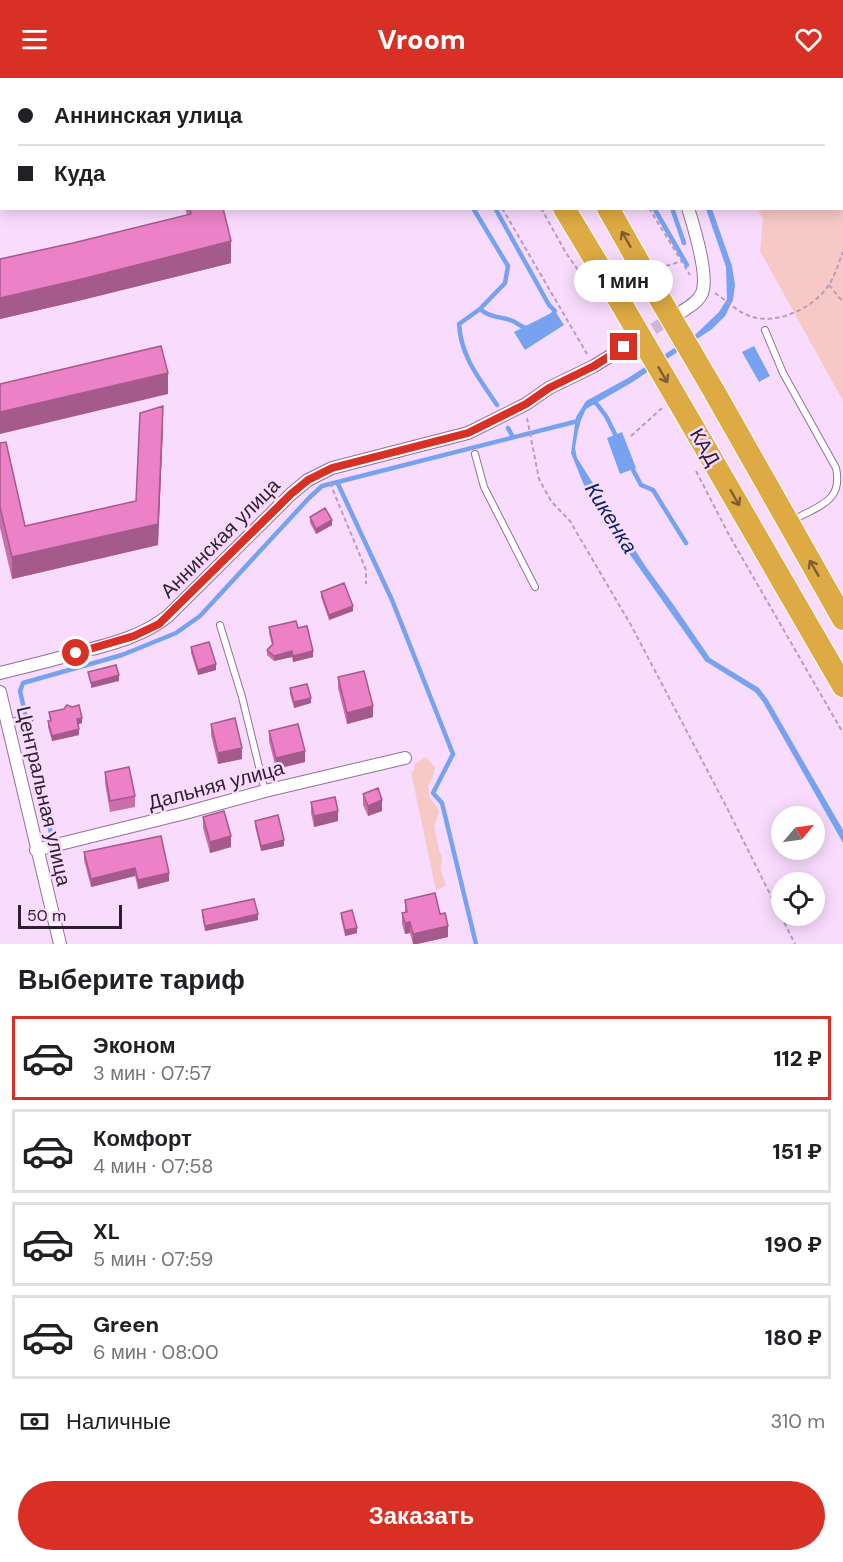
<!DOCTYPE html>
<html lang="ru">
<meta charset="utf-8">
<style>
:root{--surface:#fff;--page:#f2f2f2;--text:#202124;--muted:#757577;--line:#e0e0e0;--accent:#d93025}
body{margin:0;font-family:"DM Sans",sans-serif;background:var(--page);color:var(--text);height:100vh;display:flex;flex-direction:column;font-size:22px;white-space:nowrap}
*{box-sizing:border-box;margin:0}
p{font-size:20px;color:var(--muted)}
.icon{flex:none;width:33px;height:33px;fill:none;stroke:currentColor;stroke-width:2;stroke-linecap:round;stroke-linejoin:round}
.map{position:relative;height:866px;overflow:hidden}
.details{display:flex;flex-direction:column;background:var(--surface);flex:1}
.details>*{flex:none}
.banner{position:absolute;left:0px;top:0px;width:843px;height:132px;box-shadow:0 3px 15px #0003;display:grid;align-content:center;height:132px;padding:0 18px;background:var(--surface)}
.needle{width:39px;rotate:61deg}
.controls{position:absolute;left:771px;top:728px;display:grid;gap:12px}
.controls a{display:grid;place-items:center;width:54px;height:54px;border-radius:50%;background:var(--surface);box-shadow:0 3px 15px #0003;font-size:30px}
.scale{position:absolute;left:18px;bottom:15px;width:104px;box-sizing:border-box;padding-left:6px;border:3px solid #2d1f2f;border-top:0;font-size:16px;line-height:21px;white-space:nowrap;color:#2d1f2f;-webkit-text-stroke:4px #f9dbfe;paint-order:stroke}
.end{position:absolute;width:27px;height:27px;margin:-14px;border:8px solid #d93025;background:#fff;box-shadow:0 0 0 3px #fff}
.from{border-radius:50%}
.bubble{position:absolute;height:42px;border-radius:21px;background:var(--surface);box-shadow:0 3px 15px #0003;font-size:20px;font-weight:800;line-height:42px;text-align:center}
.banner b{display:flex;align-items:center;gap:21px;height:57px;font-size:22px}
.banner b+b{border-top:2px solid var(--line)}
.banner i{width:15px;height:15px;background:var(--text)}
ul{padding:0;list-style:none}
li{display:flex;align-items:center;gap:18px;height:84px;margin:0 12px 9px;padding:0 6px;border:3px solid var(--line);border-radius:0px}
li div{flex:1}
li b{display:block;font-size:22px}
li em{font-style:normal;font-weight:800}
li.current{border-color:var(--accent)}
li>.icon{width:54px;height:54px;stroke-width:1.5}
h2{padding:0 18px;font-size:27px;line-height:72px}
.pay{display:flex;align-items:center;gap:15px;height:66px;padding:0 18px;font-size:22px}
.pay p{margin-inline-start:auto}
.action{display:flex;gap:12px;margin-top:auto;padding:12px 18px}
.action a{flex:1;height:69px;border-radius:36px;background:var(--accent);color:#fff;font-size:24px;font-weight:800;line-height:69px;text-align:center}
header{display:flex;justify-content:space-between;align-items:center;height:78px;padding:0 18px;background:var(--accent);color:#fff;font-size:27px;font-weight:800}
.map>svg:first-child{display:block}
.green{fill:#f6c9c7}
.water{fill:#76a2f0}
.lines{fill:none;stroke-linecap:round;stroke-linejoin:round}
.stream{stroke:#76a2f0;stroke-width:4.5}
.minor-tunnel{stroke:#d0b5d5;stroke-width:12;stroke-dasharray:12 6;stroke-linecap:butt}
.service-casing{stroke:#937198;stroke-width:8}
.minor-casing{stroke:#937198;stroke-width:14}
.motorway-casing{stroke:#fff;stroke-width:24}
.path{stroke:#b69dba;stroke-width:2;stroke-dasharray:4.5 3;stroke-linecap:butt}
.service{stroke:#fff;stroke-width:6}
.minor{stroke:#fff;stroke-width:12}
.motorway{stroke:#ddaa43;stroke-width:22}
.motorway-bridge-casing{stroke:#fff;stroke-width:24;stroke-linecap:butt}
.motorway-bridge{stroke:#ddaa43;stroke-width:22}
.wall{fill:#cb6fac}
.shaded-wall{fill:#a55a8c}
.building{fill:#ec81c8;stroke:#a55a8c;stroke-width:1.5}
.oneway{stroke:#7c5e38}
.route{stroke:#d93025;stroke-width:8}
.labels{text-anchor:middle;stroke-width:5;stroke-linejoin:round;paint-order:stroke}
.street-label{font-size:20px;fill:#2d1f2f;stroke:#f9dbfe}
.water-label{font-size:21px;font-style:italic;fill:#072661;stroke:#f9dbfe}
</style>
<header><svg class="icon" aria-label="menu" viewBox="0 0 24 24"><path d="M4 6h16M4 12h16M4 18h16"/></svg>Vroom<svg class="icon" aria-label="heart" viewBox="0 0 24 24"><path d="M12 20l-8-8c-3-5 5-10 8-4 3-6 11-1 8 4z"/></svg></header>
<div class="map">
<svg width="843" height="866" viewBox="0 0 843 866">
<rect width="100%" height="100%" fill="#f9dbfe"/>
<path class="green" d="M 712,0 L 843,0 L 843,323 L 760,173 L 763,141 L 758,131 L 842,130 L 842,2 Z
M 426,679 L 435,689 L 433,699 L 428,708 L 430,720 L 438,731 L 439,735 L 434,748 L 439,772 L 442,778 L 441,794 L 446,807 L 436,813 L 411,694 L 414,693 L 415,686 Z"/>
<path class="water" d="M 706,131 L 712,131 L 732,188 L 735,207 L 733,222 L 725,238 L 712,251 L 631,305 L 586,331 L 581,342 L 578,353 L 575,370 L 577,380 L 646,489 L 673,526 L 710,580 L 759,610 L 768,622 L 843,752 L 843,765 L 763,624 L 755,614 L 705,583 L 614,454 L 583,405 L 571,375 L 576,339 L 586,323 L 628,300 L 696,256 L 719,234 L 727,221 L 726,189 Z
M 555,233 L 564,247 L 525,272 L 514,254 Z
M 754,268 L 770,298 L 759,304 L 742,274 Z
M 622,354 L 636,390 L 620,396 L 607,360 Z"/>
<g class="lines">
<path class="stream" d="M 398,0 L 399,2
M 421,0 L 421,2
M 574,0 L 575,2
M 623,0 L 623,2
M 842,123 L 843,123
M 473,130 L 508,188 L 505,205 L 480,231 L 459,246 C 461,279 479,300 497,327
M 495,130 L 549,227 L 555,233 L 552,237
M 654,130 L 687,187
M 672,130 L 684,165
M 480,231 C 492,241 501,238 513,243 C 519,246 520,249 527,250
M 591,324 L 596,325 L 606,338 L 617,360
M 508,350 L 513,359
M 630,386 L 641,407 L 653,412 L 686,465
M 338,406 L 392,522 L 453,676 L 433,715 L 442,725 L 476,866
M 25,635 L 20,613 L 23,605 L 122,577 L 176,555 L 200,538 L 309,420 L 322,408 L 578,343
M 27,645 L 51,755"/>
<path class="minor-tunnel" d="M 638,260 L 675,238"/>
<g class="service-casing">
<path id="service" d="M 765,252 L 783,295 L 836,390 C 843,422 821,427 797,440
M 475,376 L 484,409 L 535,509
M 220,547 L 242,619 L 265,713
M 8,645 L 30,640"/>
</g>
<g class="minor-casing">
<path id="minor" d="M 635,0 L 636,2
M 681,234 C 689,229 698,224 702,215 C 709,198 694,149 688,130
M 0,595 C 24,589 49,583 73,576 C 106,567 141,560 168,538 L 291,416 L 308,402 L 332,390 L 468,355 L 526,326 L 549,310 L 594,288 L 625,269
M 0,614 L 60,866
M 36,772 L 185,735 L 265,713 L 405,680"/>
</g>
<g class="motorway-casing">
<path id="motorway" d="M 484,0 L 485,2
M 533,0 L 534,2
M 564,130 L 612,210
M 608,130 L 643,192
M 715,315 L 843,541
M 684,333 L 843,608"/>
</g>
<path class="path" d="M 427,0 L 428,2
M 569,0 L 570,2
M 502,130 L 587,276
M 541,130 L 566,175 L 578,192
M 649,130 L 690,197
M 666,188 L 682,183
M 829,207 L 843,224
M 715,215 C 726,222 737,234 750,238 C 775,248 814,230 828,208 C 835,199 838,185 843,174
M 527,340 L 539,401 L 551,423 L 570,443 L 632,549 L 726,728 L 795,866
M 631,358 L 662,330
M 696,393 L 729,457 L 843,655
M 330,405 L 366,492 L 366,506"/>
<use href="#service" class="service"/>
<use href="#minor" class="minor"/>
<use href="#motorway" class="motorway"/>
<g class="motorway-bridge-casing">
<path id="motorway-bridge" d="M 643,192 L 715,315
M 612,210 L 684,333"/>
</g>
<use href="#motorway-bridge" class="motorway-bridge"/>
</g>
<path class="wall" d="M 185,130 L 223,130 L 231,185 L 82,222 L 0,241 L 0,181 L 73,165 L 187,137 Z
M 163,349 L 158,467 L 12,501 L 0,450 L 0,365 L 25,448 L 136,423 Z
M 310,439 L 332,447 L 316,456 L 310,445 Z
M 321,514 L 353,533 L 329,542 L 321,519 Z
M 269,549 L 298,550 L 313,579 L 293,584 L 292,579 L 274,583 L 267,577 L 267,572 L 272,567 L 269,555 Z
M 191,569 L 216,592 L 198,597 L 191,575 Z
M 338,599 L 373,639 L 347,646 L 338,610 Z
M 290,610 L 311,625 L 294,630 L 290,616 Z
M 49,634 L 82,645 L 78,646 L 79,657 L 52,663 L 48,649 L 48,643 L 50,643 Z
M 211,646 L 242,681 L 218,686 L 211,657 Z
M 269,653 L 305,684 L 276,691 L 269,663 Z
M 105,694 L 135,718 L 135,729 L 110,734 L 105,705 Z
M 363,716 L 382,733 L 368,738 L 363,727 Z
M 311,724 L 338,743 L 314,749 L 311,735 Z
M 203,739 L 231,769 L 210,775 L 203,750 Z
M 255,743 L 284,768 L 261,773 L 255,748 Z
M 84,774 L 169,803 L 138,811 L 135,798 L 91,809 L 84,782 Z
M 405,822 L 440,836 L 448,859 L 417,866 L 413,866 L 410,855 L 405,856 L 402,846 L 402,835 L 405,834 Z
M 202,832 L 258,842 L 205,853 L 202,837 Z
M 341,835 L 357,855 L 345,858 L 341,840 Z"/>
<path class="shaded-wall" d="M 0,84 L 2,84 L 2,105 L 0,105 Z
M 231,163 L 231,185 L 82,222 L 0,241 L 0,220 Z
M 168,295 L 168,316 L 0,356 L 0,334 Z
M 163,328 L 163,349 L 158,467 L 12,501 L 12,479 L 158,446 Z
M 332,442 L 332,447 L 316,456 L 316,451 Z
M 353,528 L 353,533 L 329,542 L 329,537 Z
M 292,573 L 292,579 L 274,583 L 274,578 Z
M 313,573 L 313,579 L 293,584 L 293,578 Z
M 216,586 L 216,592 L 198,597 L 198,592 Z
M 119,597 L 119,603 L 91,610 L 91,605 Z
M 311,620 L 311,625 L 294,630 L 294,624 Z
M 373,628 L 373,639 L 347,646 L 347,635 Z
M 82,640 L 82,645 L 77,647 L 77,641 Z
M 79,651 L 79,657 L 52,663 L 52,658 Z
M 242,670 L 242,681 L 218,686 L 218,675 Z
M 305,673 L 305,684 L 276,691 L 276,680 Z
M 382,722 L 382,733 L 368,738 L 368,728 Z
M 338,733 L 338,743 L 314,749 L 314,738 Z
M 231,758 L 231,769 L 210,775 L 210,764 Z
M 284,762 L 284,768 L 261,773 L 261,768 Z
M 135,790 L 135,798 L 91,809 L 91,801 Z
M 169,795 L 169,803 L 138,811 L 138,802 Z
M 258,836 L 258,842 L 205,853 L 205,848 Z
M 410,844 L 410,855 L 405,856 L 405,845 Z
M 448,848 L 448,859 L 417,866 L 413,866 L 413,856 Z
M 357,850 L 357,855 L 345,858 L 345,852 Z"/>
<path class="building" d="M 2,48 L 2,84 L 0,84 L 0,49 Z
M 190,130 L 223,130 L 231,163 L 82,201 L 0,220 L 0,181 L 73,165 L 191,136 Z
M 161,268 L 168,295 L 0,334 L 0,306 Z
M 163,328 L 158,446 L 12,479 L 0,429 L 0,365 L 6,364 L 25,448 L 136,423 L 140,335 Z
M 325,430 L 332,442 L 316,451 L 310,439 Z
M 344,505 L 353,528 L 329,537 L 321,514 Z
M 296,543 L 298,550 L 307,548 L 313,573 L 293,578 L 292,573 L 274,578 L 267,572 L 273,566 L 269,549 Z
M 209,564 L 216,586 L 198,592 L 191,569 Z
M 116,587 L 119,597 L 91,605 L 88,594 Z
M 364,593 L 373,628 L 347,635 L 338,599 Z
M 307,606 L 311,620 L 294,624 L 290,610 Z
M 67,627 L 72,629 L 79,627 L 82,640 L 77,641 L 79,651 L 52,658 L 48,643 L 51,643 L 49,634 L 64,631 Z
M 235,640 L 242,670 L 218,675 L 211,646 Z
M 298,646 L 305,673 L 276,680 L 269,653 Z
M 129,689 L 135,718 L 110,723 L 105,694 Z
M 378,710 L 382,722 L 368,728 L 363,716 Z
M 335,719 L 338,733 L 314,738 L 311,724 Z
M 224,733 L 231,758 L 210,764 L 203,739 Z
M 278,737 L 284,762 L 261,768 L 255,743 Z
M 161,758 L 169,795 L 138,802 L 135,790 L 91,801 L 84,774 Z
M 435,815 L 440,836 L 445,835 L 448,848 L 413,856 L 410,844 L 405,845 L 402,835 L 407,834 L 405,822 Z
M 254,821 L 258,836 L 205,848 L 202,832 Z
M 352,832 L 357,850 L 345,852 L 341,835 Z"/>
<defs><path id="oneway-shaft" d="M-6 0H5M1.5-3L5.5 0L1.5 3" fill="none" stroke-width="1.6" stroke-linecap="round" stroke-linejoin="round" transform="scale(1.5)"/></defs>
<g class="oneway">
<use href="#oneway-shaft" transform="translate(626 161) rotate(-120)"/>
<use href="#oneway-shaft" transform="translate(663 297) rotate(60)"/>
<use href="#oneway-shaft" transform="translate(735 420) rotate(60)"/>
<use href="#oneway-shaft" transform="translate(814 490) rotate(-120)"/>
</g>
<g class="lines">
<path class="route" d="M 76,575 L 134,558 L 159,546 L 291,416 L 308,402 L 332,390 L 468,355 L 526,326 L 549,310 L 594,288 L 624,269"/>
</g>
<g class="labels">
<g class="street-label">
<text transform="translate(705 369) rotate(60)" y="7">КАД</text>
<text transform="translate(220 460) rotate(-45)" y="7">Аннинская улица</text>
<text transform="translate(216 707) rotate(-15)" y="7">Дальняя улица</text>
<text transform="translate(44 718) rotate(77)" y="7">Центральная улица</text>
</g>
<g class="water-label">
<text transform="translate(611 440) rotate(58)" y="7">Кикенка</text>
</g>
</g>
</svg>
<div class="controls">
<a><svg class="needle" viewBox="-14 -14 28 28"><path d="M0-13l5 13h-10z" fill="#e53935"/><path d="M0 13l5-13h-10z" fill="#757577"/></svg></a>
<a><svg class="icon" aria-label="locate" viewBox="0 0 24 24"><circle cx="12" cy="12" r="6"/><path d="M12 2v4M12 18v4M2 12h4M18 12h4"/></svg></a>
</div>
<div class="scale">50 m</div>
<i class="end from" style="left:76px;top:575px"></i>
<i class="end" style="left:624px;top:269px"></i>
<div class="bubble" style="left:574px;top:182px;width:99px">1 мин</div>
<div class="banner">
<b><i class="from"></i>Аннинская улица</b>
<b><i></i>Куда</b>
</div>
</div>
<section class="details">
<h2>Выберите тариф</h2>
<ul>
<li class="current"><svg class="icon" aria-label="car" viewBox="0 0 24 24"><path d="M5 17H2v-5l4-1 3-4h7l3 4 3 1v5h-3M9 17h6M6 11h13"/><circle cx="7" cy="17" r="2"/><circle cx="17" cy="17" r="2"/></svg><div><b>Эконом</b><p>3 мин · 07:57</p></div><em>112 ₽</em></li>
<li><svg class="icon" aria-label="car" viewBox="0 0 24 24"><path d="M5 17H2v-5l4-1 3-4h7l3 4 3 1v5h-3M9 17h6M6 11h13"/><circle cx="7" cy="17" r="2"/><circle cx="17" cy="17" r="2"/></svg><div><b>Комфорт</b><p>4 мин · 07:58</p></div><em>151 ₽</em></li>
<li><svg class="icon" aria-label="car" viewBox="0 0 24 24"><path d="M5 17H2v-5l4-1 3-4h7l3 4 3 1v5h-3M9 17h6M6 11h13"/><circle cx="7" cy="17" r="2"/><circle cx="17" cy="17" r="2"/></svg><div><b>XL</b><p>5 мин · 07:59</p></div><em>190 ₽</em></li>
<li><svg class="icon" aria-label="car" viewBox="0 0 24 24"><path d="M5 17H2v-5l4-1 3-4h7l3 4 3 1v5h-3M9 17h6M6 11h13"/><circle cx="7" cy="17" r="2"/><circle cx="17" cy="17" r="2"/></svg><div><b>Green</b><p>6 мин · 08:00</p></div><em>180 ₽</em></li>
</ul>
<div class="pay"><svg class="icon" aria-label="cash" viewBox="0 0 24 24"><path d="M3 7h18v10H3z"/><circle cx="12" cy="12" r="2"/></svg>Наличные<p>310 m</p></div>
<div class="action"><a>Заказать</a></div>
</section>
